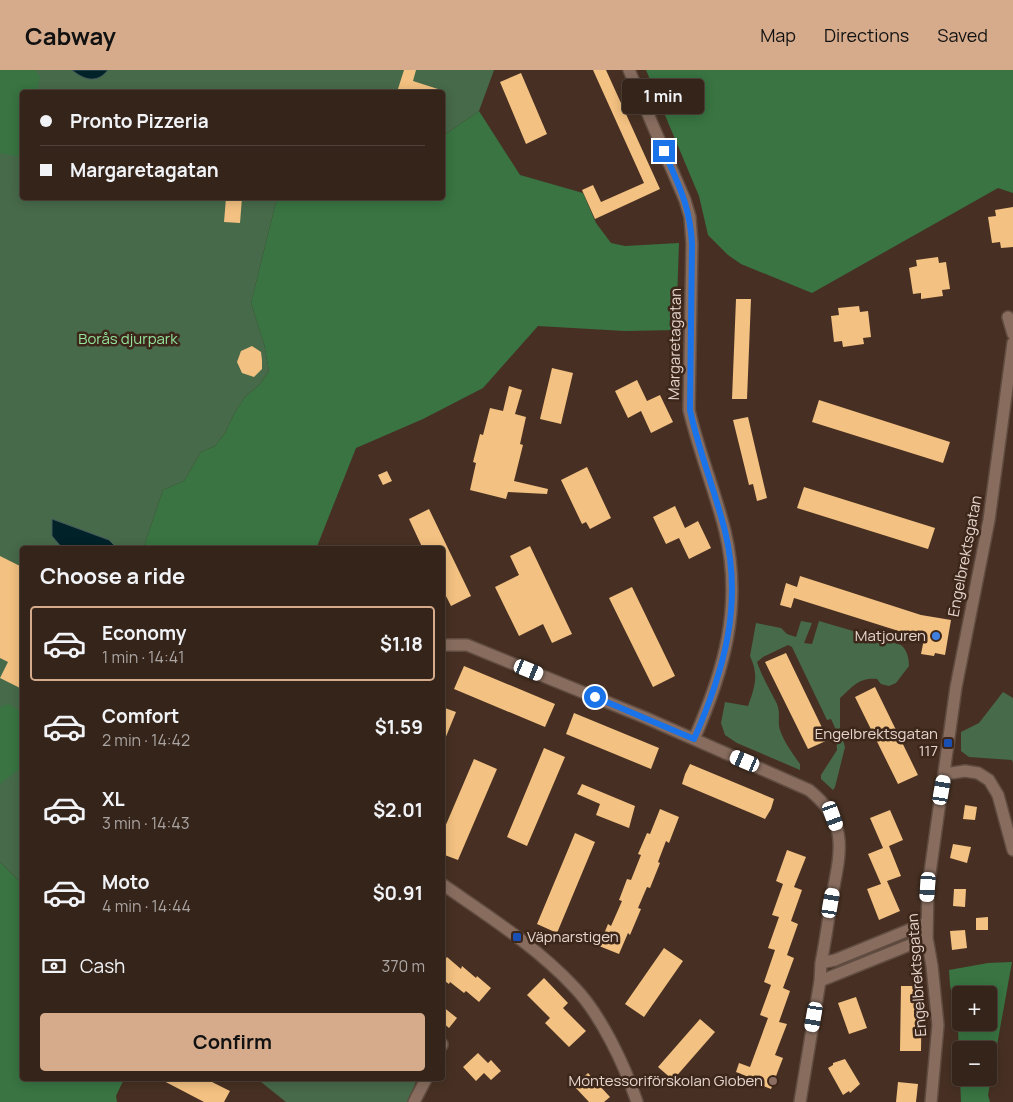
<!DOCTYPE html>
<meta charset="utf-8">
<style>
:root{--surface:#35241a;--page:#3d2c23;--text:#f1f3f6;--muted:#aaa4a2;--line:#4f4139;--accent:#d6ab8b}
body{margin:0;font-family:Manrope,sans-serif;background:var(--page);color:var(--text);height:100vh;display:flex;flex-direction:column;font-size:19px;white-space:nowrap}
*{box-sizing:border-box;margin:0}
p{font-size:16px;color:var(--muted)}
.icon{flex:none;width:28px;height:28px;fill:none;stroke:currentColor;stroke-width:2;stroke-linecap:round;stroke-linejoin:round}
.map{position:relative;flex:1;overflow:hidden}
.details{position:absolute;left:20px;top:476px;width:425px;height:535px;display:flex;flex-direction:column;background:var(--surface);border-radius:5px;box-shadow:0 2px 12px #0003,0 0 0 1px var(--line)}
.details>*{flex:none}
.guide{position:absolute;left:20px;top:20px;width:425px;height:110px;border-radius:5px;box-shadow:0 2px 12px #0003,0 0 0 1px var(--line);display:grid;align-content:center;height:110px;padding:0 20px;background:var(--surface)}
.controls{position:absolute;left:952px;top:916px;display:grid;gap:10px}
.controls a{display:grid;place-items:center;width:45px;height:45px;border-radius:5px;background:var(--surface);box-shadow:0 2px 12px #0003,0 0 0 1px var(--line);font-size:25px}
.end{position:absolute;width:22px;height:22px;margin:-11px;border:6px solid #1a73e8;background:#fff;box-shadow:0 0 0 2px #fff}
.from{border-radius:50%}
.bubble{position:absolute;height:35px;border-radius:5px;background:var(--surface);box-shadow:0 2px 12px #0003,0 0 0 1px var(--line);font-size:16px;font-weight:700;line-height:35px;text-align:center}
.car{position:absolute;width:15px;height:30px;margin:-15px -8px;border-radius:6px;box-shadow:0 0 4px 1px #0007;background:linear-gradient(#fff 24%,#345 0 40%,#fff 0 76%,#345 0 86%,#fff 0)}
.guide b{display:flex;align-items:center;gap:18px;height:48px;font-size:19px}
.guide b+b{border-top:1px solid var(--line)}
.guide i{width:12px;height:12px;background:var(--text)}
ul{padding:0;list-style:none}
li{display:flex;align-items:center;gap:15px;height:75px;margin:0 10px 8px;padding:0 10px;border:2px solid transparent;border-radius:5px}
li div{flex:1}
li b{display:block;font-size:19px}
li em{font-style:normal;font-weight:700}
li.on{border-color:var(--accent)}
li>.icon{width:45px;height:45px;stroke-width:1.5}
h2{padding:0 20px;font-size:22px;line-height:60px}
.pay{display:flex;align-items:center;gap:12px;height:55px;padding:0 20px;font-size:19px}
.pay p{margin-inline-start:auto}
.cta{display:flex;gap:10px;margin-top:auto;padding:10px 20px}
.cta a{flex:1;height:58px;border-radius:5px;background:var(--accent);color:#111;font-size:20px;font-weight:700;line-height:58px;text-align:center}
header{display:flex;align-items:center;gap:30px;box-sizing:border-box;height:70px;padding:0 25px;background:var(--accent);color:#111}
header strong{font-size:24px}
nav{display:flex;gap:28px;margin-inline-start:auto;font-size:18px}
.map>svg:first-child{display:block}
.green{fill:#476a4a}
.forest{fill:#397442;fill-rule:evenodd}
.water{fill:#012229;stroke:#45585a}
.building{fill:#f3c181}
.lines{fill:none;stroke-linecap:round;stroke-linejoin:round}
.street-casing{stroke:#614c41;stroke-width:14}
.street{stroke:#886d5f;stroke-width:11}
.route{stroke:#1a73e8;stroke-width:6}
.shop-dot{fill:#3f7fe0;stroke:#3d261a;stroke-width:2}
.transit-dot{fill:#1a4fb4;stroke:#3d261a;stroke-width:2}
.education-dot{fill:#8d6e63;stroke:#3d261a;stroke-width:2}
.labels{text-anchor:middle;stroke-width:5;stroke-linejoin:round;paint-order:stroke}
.park-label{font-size:15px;fill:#93e59d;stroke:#3d261a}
.street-label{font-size:15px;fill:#e5d5cd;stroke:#3d261a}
.poi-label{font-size:15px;fill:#e5d5cd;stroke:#3d261a;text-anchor:end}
</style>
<header>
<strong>Cabway</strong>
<nav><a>Map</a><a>Directions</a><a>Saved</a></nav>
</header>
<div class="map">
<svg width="1013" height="1032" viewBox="0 0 1013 1032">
<rect width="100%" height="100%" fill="#473023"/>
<path class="green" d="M 0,0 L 494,0 L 479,41 L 443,66 L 442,22 L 22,22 L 22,128 L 277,128 L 251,233 L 264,274 L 269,301 L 260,314 L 245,327 L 235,342 L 225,363 L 215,376 L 201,382 L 184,411 L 163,420 L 143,479 L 22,479 L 22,814 L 0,792 Z
M 801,551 L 812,553 L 804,573 L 812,574 L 819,551 L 901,575 C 907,580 909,588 909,596 L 896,613 L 889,616 L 881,614 L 877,609 C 858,607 852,618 840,628 L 840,661 L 845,677 L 835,717 L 833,720 L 821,709 L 821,705 L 837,680 L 836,664 L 837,662 L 831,649 L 827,650 L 792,577 L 788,575 L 763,587 L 757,592 C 762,607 770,620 777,634 C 781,644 777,651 780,660 C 784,672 793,684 800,694 L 800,700 L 737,673 L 725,665 L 721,653 L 725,632 L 748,636 C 755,617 759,605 750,586 L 756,553 L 781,558 L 787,564 L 796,567 Z
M 1003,622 L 1013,628 L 1013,693 L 1012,690 L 969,687 L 961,681 L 961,662 L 979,653 Z
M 261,1009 L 417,1009 L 408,1032 L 286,1032 L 261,1012 Z"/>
<path class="forest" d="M 0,0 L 35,0 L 40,7 L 37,22 L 22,22 L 22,80 L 20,87 L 0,83 Z
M 646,0 L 1013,0 L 1013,123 L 998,118 L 812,223 L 741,194 L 728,185 L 708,165 L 699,126 Z
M 479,41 L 520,105 L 583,123 L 596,153 L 611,173 L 625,176 L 679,173 L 676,260 L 625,261 L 538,256 L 483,318 L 423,349 L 356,378 L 316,479 L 143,479 L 163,420 L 184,411 L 201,382 L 215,376 L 225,363 L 235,342 L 245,327 L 260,314 L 269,301 L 264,274 L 251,233 L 277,128 L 442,128 L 443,66 Z
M 9,634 L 22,643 L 22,697 L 0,714 L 0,637 Z
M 0,792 L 22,814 L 22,1009 L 124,1009 L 116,1026 L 117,1032 L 0,1032 Z
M 1012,892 L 988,1025 L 990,1032 L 961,1032 L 958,959 L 950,915 L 949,900 L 988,893 ZM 961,925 L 989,925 L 989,952 L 961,952 ZM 961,980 L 989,980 L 989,1008 L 961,1008 Z"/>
<path class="water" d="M 72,0 L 108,0 C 97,14 84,10 72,0 Z
M 52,449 L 109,470 L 118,479 L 63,479 L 52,466 Z"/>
<path class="building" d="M 404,0 L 416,0 L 413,11 L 441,20 L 440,22 L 397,22 Z
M 593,0 L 606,0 L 660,119 L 595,149 L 582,120 L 593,115 L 601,132 L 644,113 Z
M 521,3 L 547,64 L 526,74 L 500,12 Z
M 226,128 L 242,128 L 240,153 L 224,152 Z
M 1013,137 L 1013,177 L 1001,178 L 1000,172 L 992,173 L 988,147 L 996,146 L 995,140 Z
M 938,187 L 939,193 L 946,192 L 950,219 L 942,220 L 943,226 L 921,229 L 921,223 L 913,224 L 909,198 L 917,196 L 916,190 Z
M 736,229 L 751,229 L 747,329 L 732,329 Z
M 859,236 L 860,242 L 868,241 L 871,267 L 863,268 L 864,274 L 843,277 L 842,271 L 834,272 L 831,246 L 839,245 L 838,238 Z
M 252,276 L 261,282 L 262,290 L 262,299 L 254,307 L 242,303 L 237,292 L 241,281 Z
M 552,298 L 573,303 L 561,354 L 540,349 Z
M 637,310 L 647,331 L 660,325 L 673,352 L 651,363 L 641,341 L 628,348 L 615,321 Z
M 509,316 L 522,320 L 515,344 L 526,347 L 520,374 L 523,375 L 514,411 L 548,419 L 547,424 L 508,422 L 506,429 L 470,420 L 476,393 L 473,392 L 480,364 L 483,365 L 490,338 L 503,341 Z
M 819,330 L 950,372 L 943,393 L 812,352 Z
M 748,347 L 767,428 L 757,431 L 753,414 L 749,415 L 733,350 Z
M 587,397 L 611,448 L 590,459 L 586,452 L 582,454 L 561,410 Z
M 387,401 L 392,411 L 383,415 L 378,405 Z
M 804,417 L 935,458 L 928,479 L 797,438 Z
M 675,436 L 685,458 L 698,451 L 711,478 L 689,489 L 679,468 L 666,474 L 653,447 Z
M 429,439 L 471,526 L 451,536 L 442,518 L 442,479 L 423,479 L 409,449 Z
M 530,476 L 572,564 L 552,573 L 543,554 L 519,566 L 495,517 L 519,505 L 510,486 Z
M 0,486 L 22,497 L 22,619 L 0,608 L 8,592 L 0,588 Z
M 800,506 L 921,545 L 951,550 L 945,585 L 935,583 L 934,586 L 921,584 L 924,569 L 794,528 L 791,538 L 780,535 L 786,513 L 797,517 Z
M 632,517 L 675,606 L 653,617 L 609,528 Z
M 786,583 L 828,670 L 808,679 L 765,592 Z
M 464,596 L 555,634 L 545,657 L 454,619 Z
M 875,617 L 918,705 L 898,714 L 855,627 Z
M 442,637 L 456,642 L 443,674 L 442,674 Z
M 574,643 L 659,678 L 651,699 L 566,664 Z
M 544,678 L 565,687 L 527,776 L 507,767 Z
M 474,689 L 497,699 L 458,790 L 442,784 L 442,764 Z
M 690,694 L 774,729 L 771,739 L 765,749 L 682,714 L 685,704 Z
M 582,714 L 635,736 L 629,758 L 596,745 L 600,734 L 577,724 Z
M 965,735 L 977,737 L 975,750 L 963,749 Z
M 660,739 L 679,747 L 669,773 L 666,771 L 658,792 L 660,793 L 650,818 L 647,817 L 638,838 L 641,839 L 630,865 L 628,863 L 619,884 L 599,876 L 608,854 L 611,856 L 622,831 L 619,830 L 627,809 L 631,810 L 641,785 L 638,784 L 647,763 L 650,764 Z
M 890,740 L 903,770 L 889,776 L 901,806 L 887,811 L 900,841 L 879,850 L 867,819 L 881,814 L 868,784 L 883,778 L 870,748 Z
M 575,763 L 595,772 L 557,863 L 537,854 Z
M 953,774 L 971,777 L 967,793 L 950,788 Z
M 787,780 L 806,787 L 794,817 L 802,820 L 791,851 L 798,854 L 787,885 L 794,888 L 783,918 L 790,921 L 779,952 L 787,954 L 775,985 L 783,988 L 771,1019 L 753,1012 L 754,1009 L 736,1002 L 739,993 L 750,997 L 768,948 L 760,945 L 771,915 L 764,912 L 775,880 L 768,878 L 779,847 L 772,845 L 783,814 L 776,811 Z
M 954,819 L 966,819 L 965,837 L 953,836 Z
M 988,847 L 988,860 L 976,860 L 976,848 Z
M 965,860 L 967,878 L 952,880 L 950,861 Z
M 664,878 L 683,891 L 644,947 L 625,934 Z
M 447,887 L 461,899 L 462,896 L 476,908 L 477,906 L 491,918 L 479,932 L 466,921 L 464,923 L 450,912 L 449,914 L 442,909 L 442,893 Z
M 544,908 L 568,933 L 563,938 L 586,961 L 569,977 L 545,953 L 550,948 L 527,925 Z
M 901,916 L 922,916 L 921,981 L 900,981 Z
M 856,927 L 867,958 L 849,964 L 838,933 Z
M 442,936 L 457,948 L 449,958 L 442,952 Z
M 700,949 L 715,962 L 673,1010 L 658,997 Z
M 478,983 L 488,993 L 491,990 L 501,1001 L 491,1010 L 484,1003 L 476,1011 L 463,997 Z
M 845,989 L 860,1014 L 850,1023 L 849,1021 L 843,1025 L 828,998 L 833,995 L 833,993 Z
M 588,1003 L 610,1027 L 604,1032 L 589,1032 L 574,1016 Z
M 160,1009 L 206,1009 L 230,1021 L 224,1032 L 204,1032 Z
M 898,1012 L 918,1014 L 916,1032 L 896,1032 Z"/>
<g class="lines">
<g class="street-casing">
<path id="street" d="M 629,0 L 685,130 L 690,147 L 692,174 L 689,340 C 699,382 715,421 725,461 C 743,536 724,601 694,669
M 1008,247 L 1013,264
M 442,575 L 467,575 L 646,648 L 809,720 C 852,754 839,786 831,832 C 828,853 825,873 821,893 L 820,911 L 800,1032
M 945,704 L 965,701 L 978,703 L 989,710 L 998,725 L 1013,780
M 442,814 C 488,846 537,877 575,918 C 601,945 625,996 637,1032
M 821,893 L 835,890 L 926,853
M 820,911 L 927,868
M 442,974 L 442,975
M 414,1032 L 426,1009
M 931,1032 L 938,955 L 932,896 L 927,868 L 928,817 L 956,617 L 989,450 L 1013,273"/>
</g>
<use href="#street" class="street"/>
</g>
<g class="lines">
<path class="route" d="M 595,627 L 694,669 C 724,601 743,535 725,461 C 715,421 699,382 690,340 L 692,174 C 690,136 679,116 664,81"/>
</g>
<circle class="shop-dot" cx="936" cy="566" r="5"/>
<g class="transit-dot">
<rect x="943" y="668" width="10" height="10" rx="2.5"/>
<rect x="512" y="862" width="10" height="10" rx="2.5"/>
</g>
<circle class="education-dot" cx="773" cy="1011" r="5"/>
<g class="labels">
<g class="park-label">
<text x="128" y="274">Borås djurpark</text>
</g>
<g class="street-label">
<text transform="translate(675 274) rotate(-89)" y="5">Margaretagatan</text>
<text transform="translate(965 486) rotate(-79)" y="5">Engelbrektsgatan</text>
<text transform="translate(917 905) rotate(-94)" y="5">Engelbrektsgatan</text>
</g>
<g class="poi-label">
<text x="926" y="571">Matjouren</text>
<text x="938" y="669">Engelbrektsgatan<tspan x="938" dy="17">117</tspan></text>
<text x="527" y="872" text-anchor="start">Väpnarstigen</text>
<text x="763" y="1016">Montessoriförskolan Globen</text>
</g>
</g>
</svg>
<div class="controls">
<a>+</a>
<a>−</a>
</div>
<i class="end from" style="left:595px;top:627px"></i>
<i class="end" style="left:664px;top:81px"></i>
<div class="bubble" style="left:622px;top:9px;width:82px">1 min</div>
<i class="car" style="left:529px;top:600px;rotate:112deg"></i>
<i class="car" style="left:745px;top:691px;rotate:293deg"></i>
<i class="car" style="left:942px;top:720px;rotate:10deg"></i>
<i class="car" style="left:833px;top:746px;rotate:160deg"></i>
<i class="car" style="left:928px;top:817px;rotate:184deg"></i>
<i class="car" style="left:831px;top:833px;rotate:10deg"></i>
<i class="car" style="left:814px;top:947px;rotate:190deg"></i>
<div class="guide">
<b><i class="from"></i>Pronto Pizzeria</b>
<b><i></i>Margaretagatan</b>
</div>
<section class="details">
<h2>Choose a ride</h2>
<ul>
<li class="on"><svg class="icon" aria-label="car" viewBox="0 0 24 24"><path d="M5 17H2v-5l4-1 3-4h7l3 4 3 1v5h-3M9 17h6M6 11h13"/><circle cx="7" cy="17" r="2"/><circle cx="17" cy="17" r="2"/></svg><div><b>Economy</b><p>1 min · 14:41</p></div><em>$1.18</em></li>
<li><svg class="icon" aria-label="car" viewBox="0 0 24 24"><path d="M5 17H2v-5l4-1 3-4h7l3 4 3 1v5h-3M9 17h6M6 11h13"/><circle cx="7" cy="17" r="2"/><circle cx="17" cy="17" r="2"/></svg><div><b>Comfort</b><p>2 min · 14:42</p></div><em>$1.59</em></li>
<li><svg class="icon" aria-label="car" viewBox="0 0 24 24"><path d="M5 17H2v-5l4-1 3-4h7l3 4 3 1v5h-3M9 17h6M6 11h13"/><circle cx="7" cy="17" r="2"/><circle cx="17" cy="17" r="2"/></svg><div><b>XL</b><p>3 min · 14:43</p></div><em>$2.01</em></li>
<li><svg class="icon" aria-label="car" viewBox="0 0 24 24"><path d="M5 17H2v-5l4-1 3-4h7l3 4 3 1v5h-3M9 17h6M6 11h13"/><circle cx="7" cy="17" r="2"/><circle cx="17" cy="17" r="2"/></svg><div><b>Moto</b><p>4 min · 14:44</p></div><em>$0.91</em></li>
</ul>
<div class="pay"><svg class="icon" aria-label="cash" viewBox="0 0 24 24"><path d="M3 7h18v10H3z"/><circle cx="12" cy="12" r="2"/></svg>Cash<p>370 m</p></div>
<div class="cta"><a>Confirm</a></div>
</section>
</div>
